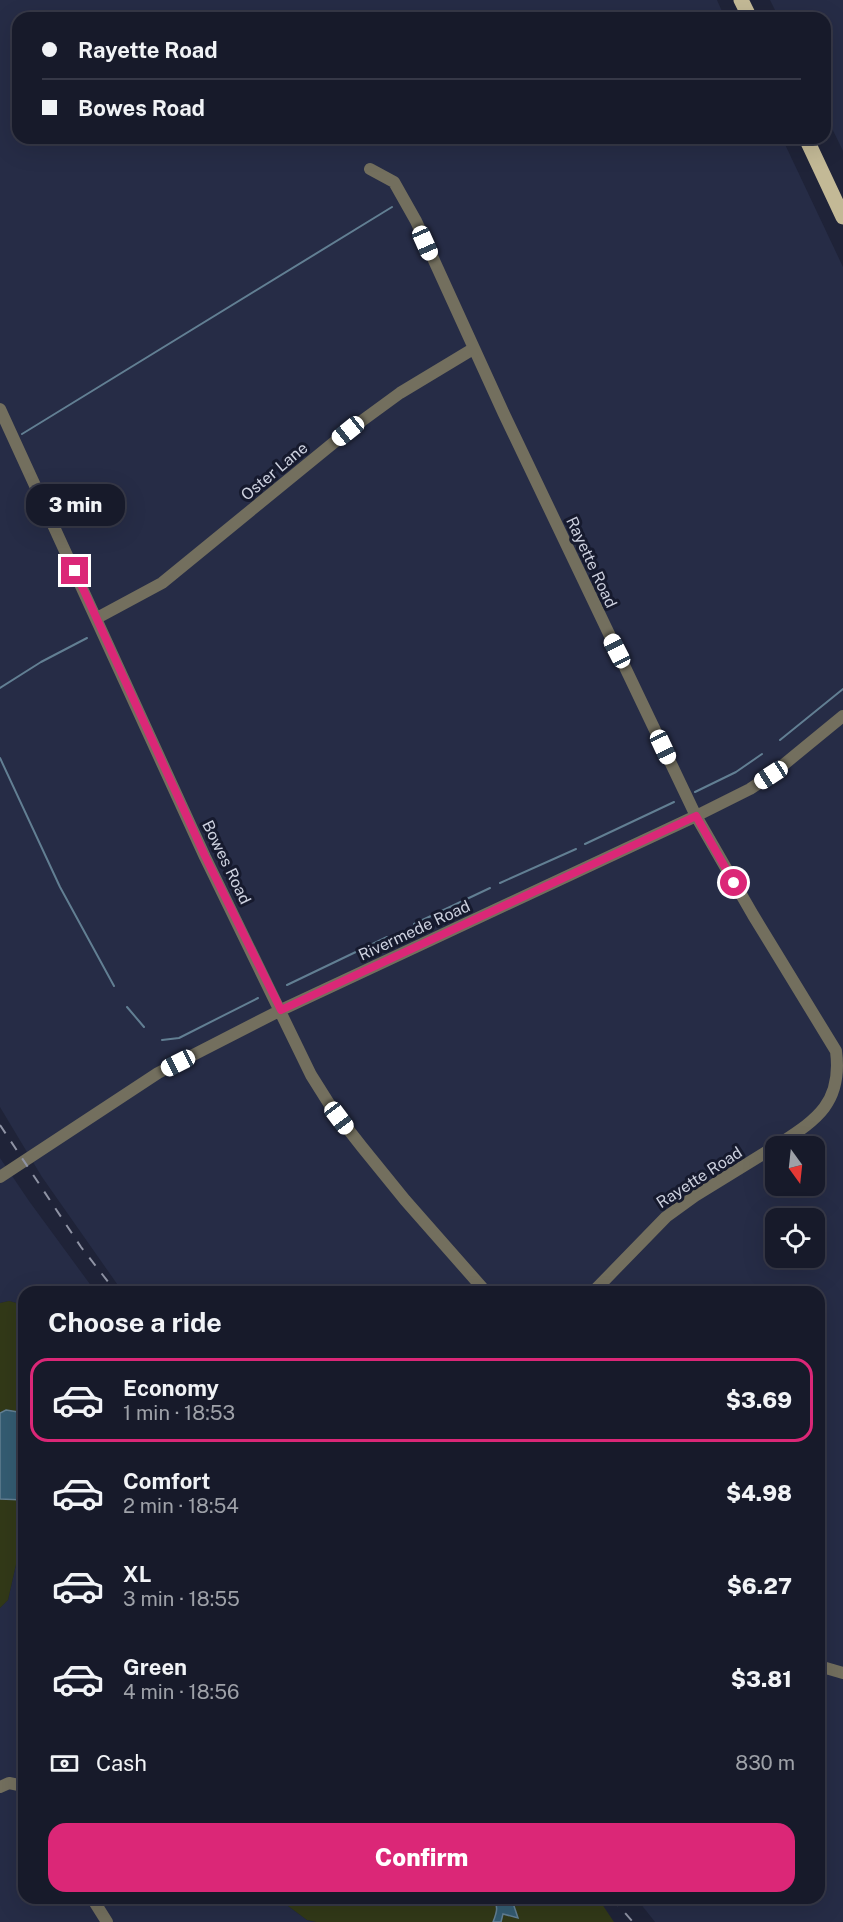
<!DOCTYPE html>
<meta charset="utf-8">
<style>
:root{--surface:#171a2a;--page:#202332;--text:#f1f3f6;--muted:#9ea1a8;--line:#363847;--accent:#db2777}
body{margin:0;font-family:"Public Sans",sans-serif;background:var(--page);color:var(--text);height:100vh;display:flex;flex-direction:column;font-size:22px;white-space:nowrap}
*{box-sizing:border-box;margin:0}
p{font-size:20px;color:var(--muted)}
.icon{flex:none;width:33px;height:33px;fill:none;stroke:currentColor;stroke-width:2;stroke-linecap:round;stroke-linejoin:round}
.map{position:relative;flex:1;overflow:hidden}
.sheet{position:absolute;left:18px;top:1286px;width:807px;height:618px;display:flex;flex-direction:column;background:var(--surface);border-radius:18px;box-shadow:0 6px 24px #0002,0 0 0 2px var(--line)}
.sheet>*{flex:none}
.guide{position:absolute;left:12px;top:12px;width:819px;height:132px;border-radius:18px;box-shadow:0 6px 24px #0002,0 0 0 2px var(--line);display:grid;align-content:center;height:132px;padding:0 30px;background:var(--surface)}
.needle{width:39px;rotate:165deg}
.controls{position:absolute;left:765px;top:1136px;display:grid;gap:12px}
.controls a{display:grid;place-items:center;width:60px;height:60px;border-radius:12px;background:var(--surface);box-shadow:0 6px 24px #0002,0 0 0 2px var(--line);font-size:30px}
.end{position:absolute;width:27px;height:27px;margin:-14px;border:8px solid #db2777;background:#fff;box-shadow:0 0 0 3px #fff}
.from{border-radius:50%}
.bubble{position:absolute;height:42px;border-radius:18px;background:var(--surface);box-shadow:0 6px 24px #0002,0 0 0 2px var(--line);font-size:20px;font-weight:800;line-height:42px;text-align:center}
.car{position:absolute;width:18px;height:36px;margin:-18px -9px;border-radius:8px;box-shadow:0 0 4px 2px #0007;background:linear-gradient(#fff 24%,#345 0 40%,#fff 0 76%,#345 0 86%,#fff 0)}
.guide b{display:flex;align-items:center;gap:21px;height:57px;font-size:22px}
.guide b+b{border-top:2px solid var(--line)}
.guide i{width:15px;height:15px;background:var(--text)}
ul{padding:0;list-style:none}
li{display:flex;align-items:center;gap:18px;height:84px;margin:0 12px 9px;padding:0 18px;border:3px solid transparent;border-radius:18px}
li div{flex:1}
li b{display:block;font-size:22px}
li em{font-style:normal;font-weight:800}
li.active{border-color:var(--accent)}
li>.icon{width:54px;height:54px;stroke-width:1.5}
h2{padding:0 30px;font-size:27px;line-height:72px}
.pay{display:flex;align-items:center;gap:15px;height:66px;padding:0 30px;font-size:22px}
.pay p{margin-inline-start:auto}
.action{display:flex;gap:12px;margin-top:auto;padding:12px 30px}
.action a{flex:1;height:69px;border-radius:18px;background:var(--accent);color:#fff;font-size:24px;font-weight:800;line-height:69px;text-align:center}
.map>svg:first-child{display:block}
.built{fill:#262c46;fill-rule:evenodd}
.green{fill:#323918}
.water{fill:#345c72;stroke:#627f93;stroke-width:1.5}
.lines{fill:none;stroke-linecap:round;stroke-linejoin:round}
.stream{stroke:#627f93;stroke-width:2}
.minor{stroke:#736f5e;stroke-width:12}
.major{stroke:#c3b996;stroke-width:15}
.rail{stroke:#8f93a4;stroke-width:2;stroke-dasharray:10 10;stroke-linecap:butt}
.route{stroke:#db2777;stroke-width:8}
.labels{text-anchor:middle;stroke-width:6;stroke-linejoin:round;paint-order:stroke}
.street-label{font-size:16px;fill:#cdd1df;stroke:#161a2e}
</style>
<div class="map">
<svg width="843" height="1922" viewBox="0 0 843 1922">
<rect width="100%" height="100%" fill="#1f2338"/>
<path class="built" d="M 0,0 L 717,0 L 725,18 L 18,18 L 18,138 L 782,138 L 843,267 L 843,1922 L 655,1922 L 636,1898 L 819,1898 L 819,1292 L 122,1291 L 42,1177 L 0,1107 ZM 776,1146 L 814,1146 L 814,1185 L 776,1185 ZM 776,1218 L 814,1218 L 814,1257 L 776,1257 Z
M 770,0 L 843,0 L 843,151 L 825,114 L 825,18 L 779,18 Z
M 0,1158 L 29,1201 L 95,1291 L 24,1292 L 24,1305 L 9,1301 L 0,1303 Z
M 24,1548 L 24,1898 L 267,1898 L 284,1903 L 307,1920 L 316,1922 L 0,1922 L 0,1608 L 8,1600 L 19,1551 Z"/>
<path class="green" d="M 9,1301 L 24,1305 L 24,1548 L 19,1551 L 8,1600 L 0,1608 L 0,1303 Z
M 267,1898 L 598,1898 L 614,1922 L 316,1922 L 307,1920 L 284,1903 Z"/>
<path class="water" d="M 6,1410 L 18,1412 L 24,1420 L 24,1500 L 0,1499 L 0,1413 Z
M 492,1898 L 501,1898 L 513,1903 L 518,1918 L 503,1914 L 501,1922 L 493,1922 C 497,1912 499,1906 492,1898 Z"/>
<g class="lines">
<path class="stream" d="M 22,434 L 392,207
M 0,688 L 41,662 L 87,638
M 780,740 L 843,689
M 0,758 L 60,887 L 114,986
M 695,792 L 736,772 L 762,754
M 585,844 L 674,802
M 500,883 L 576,849
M 414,924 L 490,888
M 287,985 L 387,937
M 127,1007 L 144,1027
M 162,1040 L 179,1038 L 258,998"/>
<path class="minor" d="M 370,169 L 394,182 L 416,221 L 504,414 L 696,816 L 753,915 L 836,1051 C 843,1105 814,1121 776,1146
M 0,409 L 205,857 L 311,1075 L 333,1110 L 362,1147 L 405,1200 L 486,1292
M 97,618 L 162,583 L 348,431 L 400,393 L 473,349
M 0,1177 L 158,1073 L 281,1010 L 696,816 L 750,789 L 771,775 L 843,716
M 593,1292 L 666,1217 L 695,1196 L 776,1146
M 819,1666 L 843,1673
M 0,1787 L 9,1783 L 24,1786
M 92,1898 L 107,1922"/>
<path class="major" d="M 741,0 L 750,18
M 806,138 L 843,217"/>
<path class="rail" d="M 0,1125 L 81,1247 L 116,1292
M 612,1898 L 633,1922"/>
</g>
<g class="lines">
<path class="route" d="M 75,571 L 205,856 L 281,1010 L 696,816 L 734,883"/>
</g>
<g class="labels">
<g class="street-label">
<text transform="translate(274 471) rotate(-40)" y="6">Oster Lane</text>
<text transform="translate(592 562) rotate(65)" y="6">Rayette Road</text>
<text transform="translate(227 862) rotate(64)" y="6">Bowes Road</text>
<text transform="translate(414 930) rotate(-25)" y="6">Rivermede Road</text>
<text transform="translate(699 1177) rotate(-33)" y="6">Rayette Road</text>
</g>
</g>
</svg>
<div class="controls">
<a><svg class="needle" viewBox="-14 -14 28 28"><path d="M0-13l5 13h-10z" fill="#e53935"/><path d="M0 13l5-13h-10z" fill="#9ea1a8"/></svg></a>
<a><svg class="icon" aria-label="locate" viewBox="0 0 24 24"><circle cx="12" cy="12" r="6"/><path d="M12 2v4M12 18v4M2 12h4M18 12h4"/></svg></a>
</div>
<i class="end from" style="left:734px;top:883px"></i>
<i class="end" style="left:75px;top:571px"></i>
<div class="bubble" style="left:26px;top:484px;width:99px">3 min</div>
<i class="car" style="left:425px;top:243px;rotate:156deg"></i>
<i class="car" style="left:348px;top:431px;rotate:231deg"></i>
<i class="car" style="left:617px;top:651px;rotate:333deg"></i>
<i class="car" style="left:663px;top:747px;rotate:155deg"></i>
<i class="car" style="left:771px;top:775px;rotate:237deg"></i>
<i class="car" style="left:178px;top:1063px;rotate:243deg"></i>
<i class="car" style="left:339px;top:1118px;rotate:143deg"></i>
<div class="guide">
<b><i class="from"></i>Rayette Road</b>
<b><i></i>Bowes Road</b>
</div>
<section class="sheet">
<h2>Choose a ride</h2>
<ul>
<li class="active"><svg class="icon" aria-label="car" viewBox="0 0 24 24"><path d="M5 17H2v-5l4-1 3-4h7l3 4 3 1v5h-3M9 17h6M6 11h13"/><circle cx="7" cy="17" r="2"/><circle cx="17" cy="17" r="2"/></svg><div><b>Economy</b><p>1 min · 18:53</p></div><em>$3.69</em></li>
<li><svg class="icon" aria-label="car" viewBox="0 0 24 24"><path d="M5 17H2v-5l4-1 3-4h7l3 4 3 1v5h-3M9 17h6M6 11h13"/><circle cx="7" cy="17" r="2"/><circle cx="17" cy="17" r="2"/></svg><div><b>Comfort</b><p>2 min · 18:54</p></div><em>$4.98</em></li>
<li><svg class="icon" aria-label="car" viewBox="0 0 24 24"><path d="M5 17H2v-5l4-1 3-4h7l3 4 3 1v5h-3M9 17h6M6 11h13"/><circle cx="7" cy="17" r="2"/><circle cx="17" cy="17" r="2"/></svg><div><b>XL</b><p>3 min · 18:55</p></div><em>$6.27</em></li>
<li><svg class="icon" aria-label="car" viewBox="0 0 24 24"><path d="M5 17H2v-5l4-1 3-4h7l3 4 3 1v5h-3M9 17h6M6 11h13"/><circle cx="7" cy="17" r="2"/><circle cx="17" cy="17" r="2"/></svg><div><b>Green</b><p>4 min · 18:56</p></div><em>$3.81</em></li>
</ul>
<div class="pay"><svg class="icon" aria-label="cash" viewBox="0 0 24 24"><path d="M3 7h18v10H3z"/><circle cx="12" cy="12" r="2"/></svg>Cash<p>830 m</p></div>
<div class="action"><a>Confirm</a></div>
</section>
</div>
